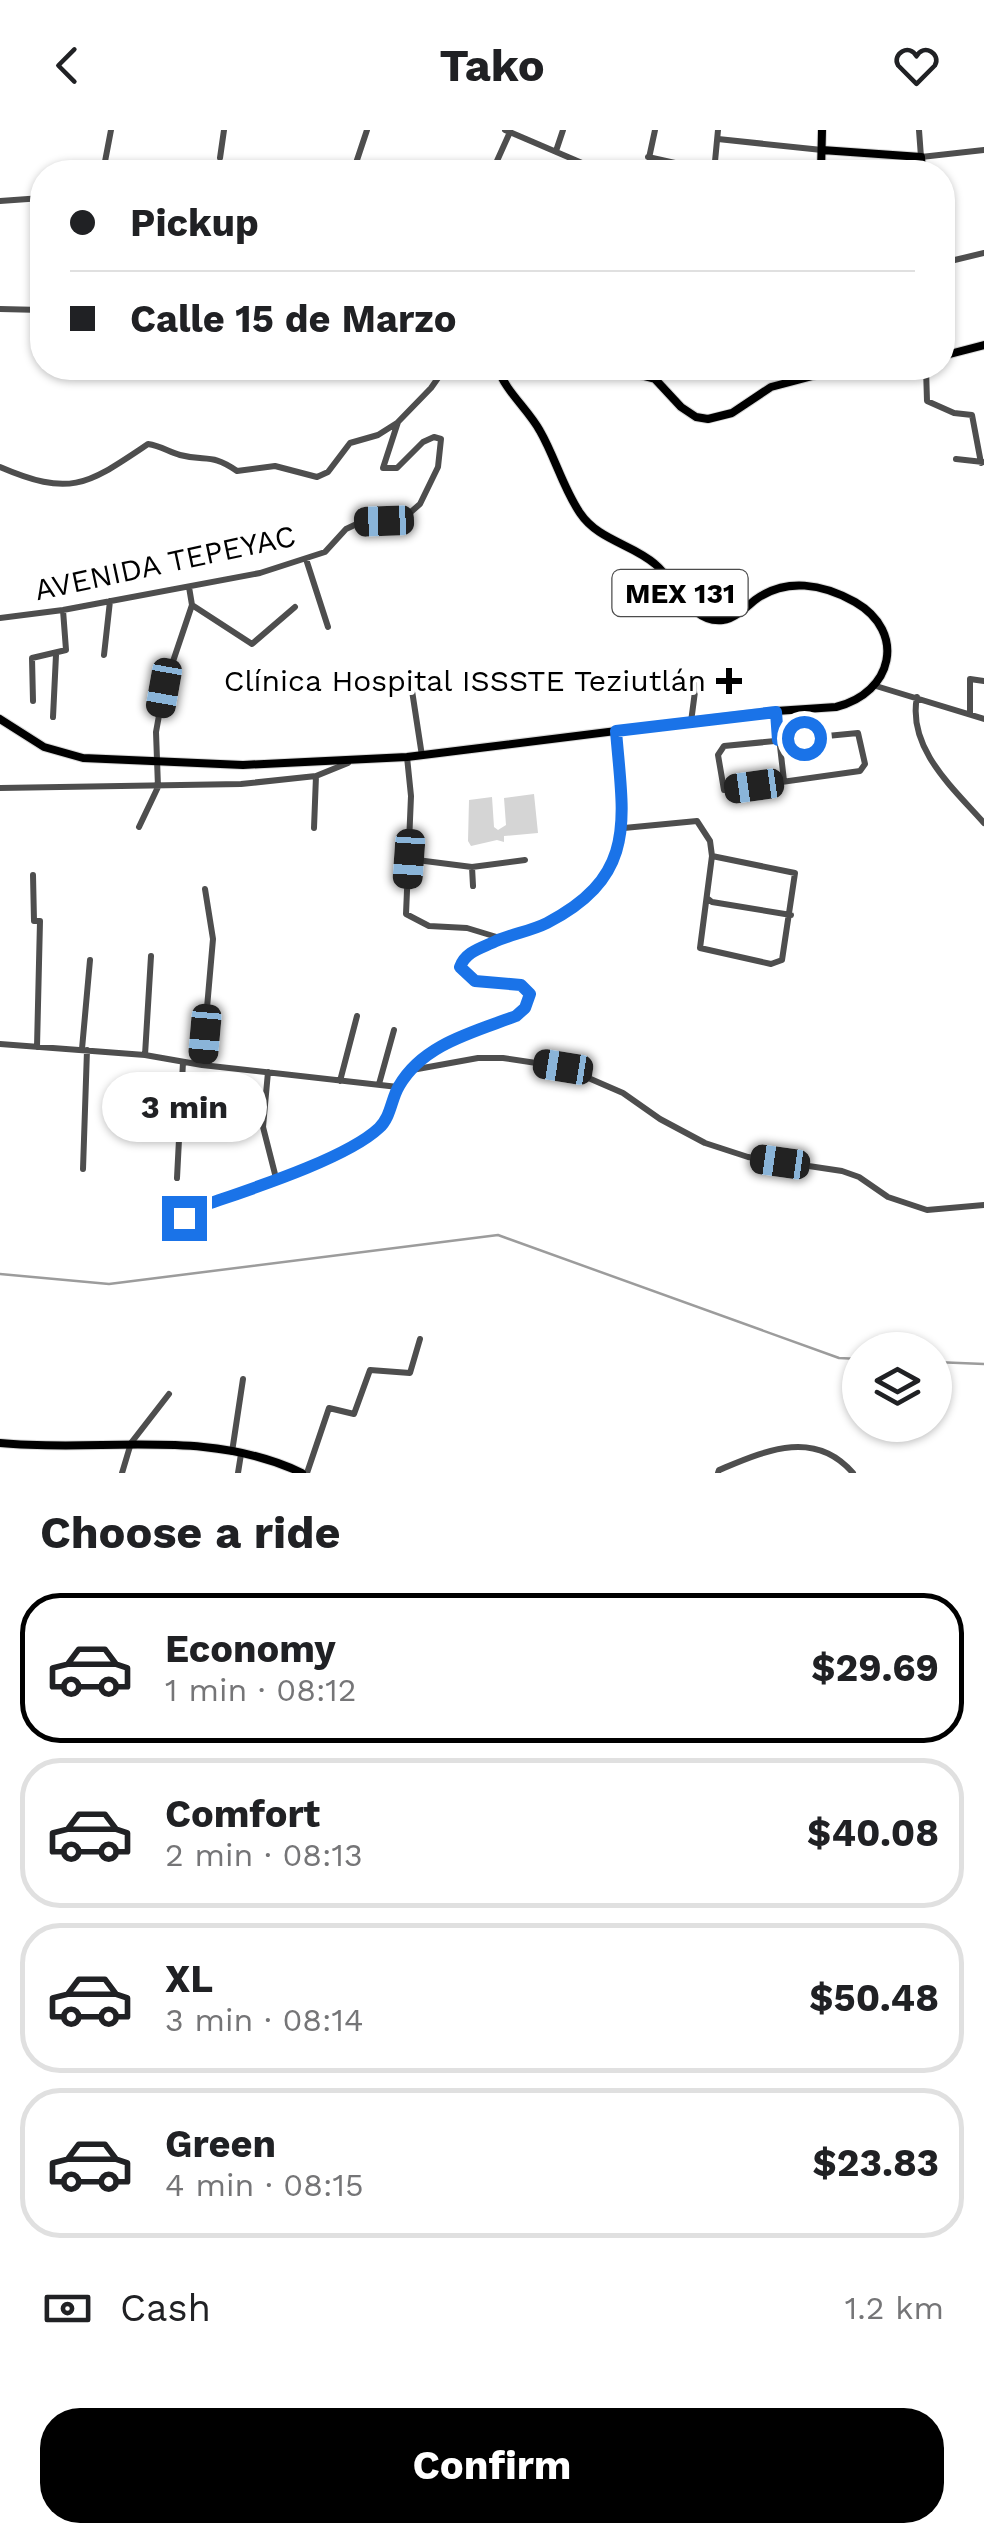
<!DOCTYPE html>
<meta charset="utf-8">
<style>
:root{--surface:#fff;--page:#f2f2f2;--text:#202124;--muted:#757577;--line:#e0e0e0;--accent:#000}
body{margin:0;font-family:"Work Sans",sans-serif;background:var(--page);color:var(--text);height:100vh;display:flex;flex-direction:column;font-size:38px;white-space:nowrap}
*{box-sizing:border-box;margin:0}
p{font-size:32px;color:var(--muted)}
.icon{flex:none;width:55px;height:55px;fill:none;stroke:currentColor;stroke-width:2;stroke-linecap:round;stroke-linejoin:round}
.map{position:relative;height:1343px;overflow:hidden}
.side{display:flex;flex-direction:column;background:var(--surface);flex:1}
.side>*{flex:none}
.hud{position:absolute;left:30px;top:30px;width:925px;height:220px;border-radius:40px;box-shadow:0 2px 8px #0004;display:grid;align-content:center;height:220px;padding:0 40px;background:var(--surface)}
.fabs{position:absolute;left:842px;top:1202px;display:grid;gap:20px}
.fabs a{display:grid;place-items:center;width:110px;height:110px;border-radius:50%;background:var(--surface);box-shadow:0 2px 8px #0004;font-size:50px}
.end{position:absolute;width:45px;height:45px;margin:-22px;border:12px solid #1a73e8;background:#fff;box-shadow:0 0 0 5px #fff}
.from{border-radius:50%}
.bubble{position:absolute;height:70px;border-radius:35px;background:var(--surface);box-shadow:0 2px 8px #0004;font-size:32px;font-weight:700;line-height:70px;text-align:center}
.car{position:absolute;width:30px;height:60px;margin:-30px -15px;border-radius:12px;box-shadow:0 0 8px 2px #0007;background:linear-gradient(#222 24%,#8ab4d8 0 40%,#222 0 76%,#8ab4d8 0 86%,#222 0)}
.hud b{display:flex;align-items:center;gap:35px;height:95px;font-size:38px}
.hud b+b{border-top:2px solid var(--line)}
.hud i{width:25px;height:25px;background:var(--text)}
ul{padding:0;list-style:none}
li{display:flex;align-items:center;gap:30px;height:150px;margin:0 20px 15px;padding:0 20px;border:5px solid var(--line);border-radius:40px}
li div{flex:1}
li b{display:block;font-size:38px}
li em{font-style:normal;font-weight:700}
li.current{border-color:var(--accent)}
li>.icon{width:90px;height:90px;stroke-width:1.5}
h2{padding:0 40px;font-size:45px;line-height:120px}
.pay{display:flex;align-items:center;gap:25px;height:110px;padding:0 40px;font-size:38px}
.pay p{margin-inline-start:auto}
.action{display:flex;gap:20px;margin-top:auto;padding:20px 40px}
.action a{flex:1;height:115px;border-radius:40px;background:var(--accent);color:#fff;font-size:40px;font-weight:700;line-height:115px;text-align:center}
header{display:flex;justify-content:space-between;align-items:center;height:130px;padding:0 40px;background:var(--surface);font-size:45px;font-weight:700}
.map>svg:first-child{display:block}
.green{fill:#d5d5d5}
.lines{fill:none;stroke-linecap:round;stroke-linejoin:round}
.stream{stroke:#9c9c9c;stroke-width:2.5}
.major-casing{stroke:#dbdbdb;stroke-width:10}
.minor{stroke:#4e4e4e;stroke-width:6}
.major{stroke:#000;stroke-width:8}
.route{stroke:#1a73e8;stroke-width:12}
.poi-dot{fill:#000;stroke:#fff;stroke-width:4}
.labels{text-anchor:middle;stroke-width:8;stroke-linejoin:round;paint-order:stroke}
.shield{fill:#fff;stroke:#4c4c4c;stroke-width:2.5}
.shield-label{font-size:28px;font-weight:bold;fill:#000}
.street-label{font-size:30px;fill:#000;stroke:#fff}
.poi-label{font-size:30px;fill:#000;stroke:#fff;text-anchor:end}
</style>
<header><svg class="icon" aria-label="back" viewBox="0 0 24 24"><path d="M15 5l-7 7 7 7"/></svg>Tako<svg class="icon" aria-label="heart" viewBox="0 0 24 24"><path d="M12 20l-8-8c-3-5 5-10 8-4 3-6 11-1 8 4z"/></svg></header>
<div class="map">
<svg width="984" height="1343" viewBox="0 0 984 1343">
<rect width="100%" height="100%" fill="#fff"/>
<path class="green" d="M 534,664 L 538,703 L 504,706 L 504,712 L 497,710 L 471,716 L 468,711 L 469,670 L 492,667 L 494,697 L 498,700 L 506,695 L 504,668 Z"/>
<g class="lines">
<path class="stream" d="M 0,1144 L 109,1154 L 498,1105 L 839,1228 L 860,1229
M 935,1232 L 984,1234"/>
<g class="major-casing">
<path id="major" d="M 822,20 L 921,27 L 922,42
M 821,42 L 822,0
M 942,226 L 984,215
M 613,238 L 655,249 L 681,277 L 696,287 L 708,289 L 732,283 L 771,257 L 843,238
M 0,589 L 44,617 L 83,628 L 243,635 L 407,627 L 776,581 L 836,577 C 893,563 907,502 855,472 C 823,454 786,447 755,470 C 747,477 734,489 723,490 C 690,494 676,451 655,434 C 632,414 598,410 580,383 C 563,358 555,327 540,301 C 528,279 505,261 498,238
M 0,1313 C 101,1323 206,1297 302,1343"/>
</g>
<path class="minor" d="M 505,0 L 603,42
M 919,0 L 921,27 L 984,20
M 718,9 L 822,20
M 556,21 L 563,0
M 648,27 L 675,33 L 673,42
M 220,28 L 224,0
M 356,33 L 367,0
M 103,42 L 111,0
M 492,42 L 510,2
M 646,42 L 655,0
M 714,42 L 718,0
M 0,71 L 42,68
M 942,133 L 984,123
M 0,179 L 42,180
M 926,238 L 927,271 L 954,283 L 972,285 L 981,333
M 956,329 L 983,332
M 0,337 C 72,368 88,354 148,314 C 161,316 169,322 180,325 C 207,332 211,323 237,341 L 275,336 L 317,347 L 328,342 L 350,313 L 378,305 L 397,293
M 306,429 L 328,497
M 192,475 L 252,514 L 295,477
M 0,488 L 63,480 L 260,443 L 325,422 L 346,399 L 361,392 L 404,388 L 420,374 L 438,337 L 441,309 L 434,307 L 423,312 L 397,338 L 383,338 L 398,292 L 431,258 L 445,238
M 104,525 L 110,471
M 411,554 L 422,626
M 876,556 L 984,589
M 917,567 C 907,618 953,658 984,693
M 33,571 L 32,528 L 66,520 L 63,480
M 776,581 L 784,651
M 970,584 L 970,549 L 984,551
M 53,587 L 56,525
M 691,592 L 697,546
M 858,603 L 865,634 L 860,641 L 724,660 L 718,625 L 724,616 Z
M 407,627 L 411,666 L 406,784 L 429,796 L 467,798 L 500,808
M 0,658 L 241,654 L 316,646 L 348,633
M 139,697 L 158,657 L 156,602 L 164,558 L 192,475 L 189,457
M 314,698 L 316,646
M 624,698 L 697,691 L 710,711 L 712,726 L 700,818 L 771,834 L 782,830 L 795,743 L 712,726
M 409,729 L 472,737 L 525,730
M 472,737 L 473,756
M 33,745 L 34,791 L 40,791 L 37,917
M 707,768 L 712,772 L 791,785
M 0,914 L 145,925 L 202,935 L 398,957
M 82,919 L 90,830
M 145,925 L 151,826
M 202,935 L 213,809 L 205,759
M 413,939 C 424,927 437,917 451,910 C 479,898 519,895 530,865 L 521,855 L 475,851 L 460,837 C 466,821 482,818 496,811 C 512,804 531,801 547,793 C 639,745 623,689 615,601
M 268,942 L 263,997 L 276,1048
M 340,951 L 357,886
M 379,954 L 394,900
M 83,1039 L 87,920
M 177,1048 L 183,932
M 166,1099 L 202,1076 L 338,1024 L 381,997 L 398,957 L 412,940 L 478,928 L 503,928 L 563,937 L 623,963 L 660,989 L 705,1013 L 748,1027 L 842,1041 L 859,1047 L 888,1067 L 927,1080 L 984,1075
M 232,1322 L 243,1249
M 122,1343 L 131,1313 L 169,1264
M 238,1343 L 241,1324
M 307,1343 L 329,1278 L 354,1284 L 370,1240 L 410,1243 L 420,1209
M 718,1343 L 719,1340 C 765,1321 814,1298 853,1343"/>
<use href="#major" class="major"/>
</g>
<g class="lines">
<path class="route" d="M 184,1088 L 202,1076 C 248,1060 346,1029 379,998 C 391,987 391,969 399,956 C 423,914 474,902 516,886 L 525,878 L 530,864 L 521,855 L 475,851 L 460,837 C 466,821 482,818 496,811 C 512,804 531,801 547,793 C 639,745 623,689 616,601 L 776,582 L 778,610 L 804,608"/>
</g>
<path class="poi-dot" d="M724 536h10v10h10v10h-10v10h-10v-10h-10v-10h10z"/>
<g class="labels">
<rect class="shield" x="612.5" y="440" width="135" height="46" rx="8"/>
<g class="shield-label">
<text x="680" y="473">MEX 131</text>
</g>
<g class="street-label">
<text transform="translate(165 433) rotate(-12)" y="10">AVENIDA TEPEYAC</text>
</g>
<g class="poi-label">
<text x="706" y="561">Clínica Hospital ISSSTE Teziutlán</text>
</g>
</g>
</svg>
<div class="fabs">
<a><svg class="icon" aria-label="layers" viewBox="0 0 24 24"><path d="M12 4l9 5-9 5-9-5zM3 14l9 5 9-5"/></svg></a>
</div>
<i class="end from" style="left:804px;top:608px"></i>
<i class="end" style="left:184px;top:1088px"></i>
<div class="bubble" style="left:102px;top:942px;width:165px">3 min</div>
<i class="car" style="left:384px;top:391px;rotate:268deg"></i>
<i class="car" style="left:164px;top:558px;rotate:190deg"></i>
<i class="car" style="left:754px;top:656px;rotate:262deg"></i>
<i class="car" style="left:409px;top:729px;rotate:184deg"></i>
<i class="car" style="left:205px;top:904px;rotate:185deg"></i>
<i class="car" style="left:563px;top:937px;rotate:279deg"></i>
<i class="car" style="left:780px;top:1032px;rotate:278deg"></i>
<div class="hud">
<b><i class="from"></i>Pickup</b>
<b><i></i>Calle 15 de Marzo</b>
</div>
</div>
<section class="side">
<h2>Choose a ride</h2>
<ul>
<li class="current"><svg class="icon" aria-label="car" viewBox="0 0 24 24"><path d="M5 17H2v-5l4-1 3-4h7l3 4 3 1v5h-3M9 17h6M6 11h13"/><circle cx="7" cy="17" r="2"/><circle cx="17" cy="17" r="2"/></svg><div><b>Economy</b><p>1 min · 08:12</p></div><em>$29.69</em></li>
<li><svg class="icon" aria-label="car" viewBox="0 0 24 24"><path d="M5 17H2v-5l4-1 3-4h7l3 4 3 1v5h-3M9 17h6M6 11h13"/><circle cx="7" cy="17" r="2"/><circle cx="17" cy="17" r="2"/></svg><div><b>Comfort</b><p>2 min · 08:13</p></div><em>$40.08</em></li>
<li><svg class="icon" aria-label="car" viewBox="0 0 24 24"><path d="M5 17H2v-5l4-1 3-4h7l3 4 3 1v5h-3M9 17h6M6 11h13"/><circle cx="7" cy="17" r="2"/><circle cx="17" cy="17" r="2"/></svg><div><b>XL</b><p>3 min · 08:14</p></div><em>$50.48</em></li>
<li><svg class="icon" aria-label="car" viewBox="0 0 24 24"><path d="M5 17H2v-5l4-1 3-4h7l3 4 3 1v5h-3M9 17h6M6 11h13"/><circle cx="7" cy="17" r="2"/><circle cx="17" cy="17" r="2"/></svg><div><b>Green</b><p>4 min · 08:15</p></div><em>$23.83</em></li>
</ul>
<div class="pay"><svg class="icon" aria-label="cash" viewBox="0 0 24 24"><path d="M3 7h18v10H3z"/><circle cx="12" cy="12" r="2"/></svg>Cash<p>1.2 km</p></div>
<div class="action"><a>Confirm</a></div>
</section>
